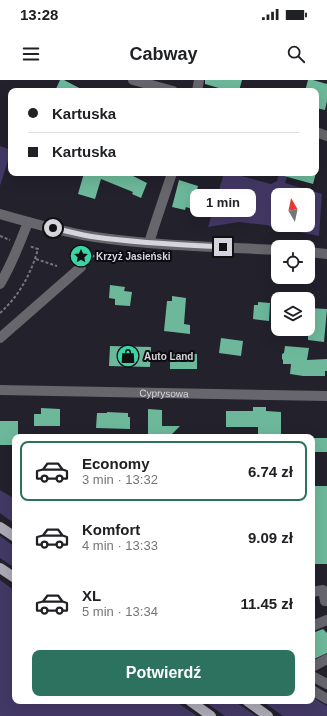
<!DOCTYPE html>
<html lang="pl">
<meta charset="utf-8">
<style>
:root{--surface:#fff;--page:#f6f6f6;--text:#202124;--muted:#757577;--line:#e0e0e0;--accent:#2c725e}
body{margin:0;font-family:Arial,sans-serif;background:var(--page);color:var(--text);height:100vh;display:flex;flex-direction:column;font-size:15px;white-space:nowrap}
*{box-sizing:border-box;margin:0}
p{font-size:13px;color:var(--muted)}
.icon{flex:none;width:22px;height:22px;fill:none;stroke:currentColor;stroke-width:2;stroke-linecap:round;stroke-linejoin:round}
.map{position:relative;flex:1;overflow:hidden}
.details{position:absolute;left:12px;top:354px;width:303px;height:270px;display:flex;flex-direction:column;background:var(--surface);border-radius:8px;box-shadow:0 4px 16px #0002}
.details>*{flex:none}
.banner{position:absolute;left:8px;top:8px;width:311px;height:88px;border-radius:8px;box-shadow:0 4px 16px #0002;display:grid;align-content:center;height:88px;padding:0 20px;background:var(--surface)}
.needle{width:26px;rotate:351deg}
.tools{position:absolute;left:271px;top:108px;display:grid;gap:8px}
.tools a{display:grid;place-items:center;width:44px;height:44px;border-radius:8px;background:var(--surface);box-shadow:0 4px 16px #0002;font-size:20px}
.end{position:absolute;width:18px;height:18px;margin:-9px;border:5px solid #d6d5dd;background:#111;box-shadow:0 0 0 2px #111}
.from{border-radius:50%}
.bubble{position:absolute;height:28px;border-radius:8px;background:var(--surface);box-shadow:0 4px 16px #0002;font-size:13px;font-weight:700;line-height:28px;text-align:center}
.banner b{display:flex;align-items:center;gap:14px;height:38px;font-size:15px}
.banner b+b{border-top:1px solid var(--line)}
.banner i{width:10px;height:10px;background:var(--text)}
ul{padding:7px 0 0;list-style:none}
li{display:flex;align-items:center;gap:12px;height:60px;margin:0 8px 6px;padding:0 12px;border:2px solid transparent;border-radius:8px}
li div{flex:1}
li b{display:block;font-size:15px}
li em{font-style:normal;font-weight:700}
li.current{border-color:var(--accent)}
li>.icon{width:36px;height:36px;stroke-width:1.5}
.cta{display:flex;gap:8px;margin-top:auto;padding:8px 20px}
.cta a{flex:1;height:46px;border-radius:8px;background:var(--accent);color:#fff;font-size:16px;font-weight:700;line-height:46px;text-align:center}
.status{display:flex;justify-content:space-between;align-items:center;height:28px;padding:0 20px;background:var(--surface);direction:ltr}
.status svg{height:11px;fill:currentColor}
header{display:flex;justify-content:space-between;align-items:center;height:52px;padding:0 20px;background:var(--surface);font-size:18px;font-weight:700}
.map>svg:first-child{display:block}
.green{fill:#433966;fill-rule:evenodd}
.building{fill:#6db89b}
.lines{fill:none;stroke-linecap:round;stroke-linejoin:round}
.path{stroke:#77767f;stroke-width:2;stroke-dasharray:3 2;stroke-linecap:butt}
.minor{stroke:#67666c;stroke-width:10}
.major{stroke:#acaab6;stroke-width:10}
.route{stroke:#d6d5dd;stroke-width:5}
.labels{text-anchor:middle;stroke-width:4;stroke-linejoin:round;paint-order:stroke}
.poi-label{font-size:10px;font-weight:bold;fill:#d6d5dd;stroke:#0c0b10;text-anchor:start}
.street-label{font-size:10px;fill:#d6d5dd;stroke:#0c0b10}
</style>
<div class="status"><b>13:28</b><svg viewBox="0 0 49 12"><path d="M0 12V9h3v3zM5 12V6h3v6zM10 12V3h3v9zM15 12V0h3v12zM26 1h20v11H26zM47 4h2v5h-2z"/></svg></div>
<header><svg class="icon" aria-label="menu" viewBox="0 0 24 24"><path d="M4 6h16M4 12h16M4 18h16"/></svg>Cabway<svg class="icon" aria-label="search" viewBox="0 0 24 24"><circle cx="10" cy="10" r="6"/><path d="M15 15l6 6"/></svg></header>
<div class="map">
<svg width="327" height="636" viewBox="0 0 327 636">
<rect width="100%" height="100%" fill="#22212c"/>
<path class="green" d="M 0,66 L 11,70 L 11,71 L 0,106 Z
M 224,93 L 230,93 L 271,104 L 277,101 L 279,93 L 288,93 L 285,103 L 322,114 L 319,156 L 266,145 L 239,142 L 208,147 ZM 278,115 L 308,115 L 308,145 L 278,145 Z
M 0,410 L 15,419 L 15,444 L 0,433 Z
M 0,456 L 15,467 L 15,488 L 0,478 Z
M 0,500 L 15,511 L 15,621 L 175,621 L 197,636 L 0,636 Z
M 312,617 L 327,626 L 327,636 L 283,636 L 262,621 L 312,621 Z
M 204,621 L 234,621 L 256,636 L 225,636 Z"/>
<path class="building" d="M 60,0 L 64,0 L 85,11 L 55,11 Z
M 205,0 L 242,0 L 239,11 L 229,11 L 205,4 Z
M 308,0 L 313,0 L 327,4 L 327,21 L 325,30 L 316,28 L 316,11 L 305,11 Z
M 84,93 L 134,93 L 133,96 L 147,103 L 141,118 L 132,114 L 133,112 L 101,99 L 95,119 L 78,114 Z
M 284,93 L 316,93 L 313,104 L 284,96 Z
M 179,100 L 198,106 L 192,129 L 186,127 L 185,130 L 172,127 Z
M 110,205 L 125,207 L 124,211 L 132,212 L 130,226 L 115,225 L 115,219 L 109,218 Z
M 172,216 L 186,218 L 184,244 L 190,245 L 190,254 L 164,251 L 167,221 L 172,221 Z
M 258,222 L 270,223 L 269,241 L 253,239 L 254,225 L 258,225 Z
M 308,228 L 327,229 L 324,262 L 308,260 Z
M 221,258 L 243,261 L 241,276 L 219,273 Z
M 110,266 L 151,267 L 150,287 L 109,286 Z
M 285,266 L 309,268 L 307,280 L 327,279 L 327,291 L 325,291 L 325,296 L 303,296 L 290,294 L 291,284 L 283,284 L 283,280 L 282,279 L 282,274 L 284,273 Z
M 170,274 L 197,274 L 197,289 L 170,289 Z
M 253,327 L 266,327 L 266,331 L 281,332 L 281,354 L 258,354 L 258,347 L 226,347 L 226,331 L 253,331 Z
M 41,328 L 60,329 L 60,346 L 34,346 L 34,334 L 41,334 Z
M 148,329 L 162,330 L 162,346 L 180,346 L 169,357 L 148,357 Z
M 107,332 L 128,333 L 128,337 L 130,337 L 130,349 L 96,348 L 97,333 L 107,333 Z
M 0,341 L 18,341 L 18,357 L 15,357 L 15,365 L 0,365 Z
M 312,358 L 327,358 L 327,372 L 312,372 Z
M 312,406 L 327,406 L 327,484 L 312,484 Z
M 323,549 L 327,553 L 327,573 L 312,580 L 312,555 L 315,552 Z"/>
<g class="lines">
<path class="path" d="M 0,156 L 10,160
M 36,179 L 57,186
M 88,180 L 95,175
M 0,233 C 19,216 31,194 38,169 L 29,166"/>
<g class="minor">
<path d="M 133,0 L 173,11"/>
<path d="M 197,11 L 199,0"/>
<path d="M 316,52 L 327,56"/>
<path d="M 0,134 C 31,143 63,152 95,157 C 156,166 217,167 278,170"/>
<path d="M 149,163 L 153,150 L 172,93"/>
<path d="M 308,172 L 327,174"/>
<path d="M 0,204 C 12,184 20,163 28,142"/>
<path d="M 0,258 L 81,187"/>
<path id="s1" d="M 0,310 L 327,316"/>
<path d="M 312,512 L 323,510 L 325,521 L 327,521"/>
<path d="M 312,546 L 327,540"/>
<path d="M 312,587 L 327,579"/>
<path d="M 312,596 L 327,604"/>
<path d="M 312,610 L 327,619"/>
</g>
<path class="major" d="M 0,447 L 15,457
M 0,488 L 15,498
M 190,621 L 211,636
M 247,621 L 268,636"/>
</g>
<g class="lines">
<path class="route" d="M 53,148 C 67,151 81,155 95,157 C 137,163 181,165 223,167"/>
</g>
<defs>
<g id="sight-disc" transform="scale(1.15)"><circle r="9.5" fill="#3ad4a5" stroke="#0c0b10"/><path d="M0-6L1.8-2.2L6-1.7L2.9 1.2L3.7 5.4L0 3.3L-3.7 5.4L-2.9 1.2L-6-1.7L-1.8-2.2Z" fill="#111"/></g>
<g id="shop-disc" transform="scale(1.15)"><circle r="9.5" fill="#3ad4a5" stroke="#0c0b10"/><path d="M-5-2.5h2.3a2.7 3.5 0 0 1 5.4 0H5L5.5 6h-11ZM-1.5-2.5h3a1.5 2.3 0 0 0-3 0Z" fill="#111"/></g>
</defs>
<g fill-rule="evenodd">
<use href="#sight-disc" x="81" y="176"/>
<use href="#shop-disc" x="128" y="276"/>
</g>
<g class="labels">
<g class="poi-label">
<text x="96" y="180">Krzyż Jasieński</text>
<text x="144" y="280">Auto Land</text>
</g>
<g class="street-label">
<text dy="4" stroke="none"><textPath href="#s1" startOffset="164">Cyprysowa</textPath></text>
</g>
</g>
</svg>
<div class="tools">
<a><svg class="needle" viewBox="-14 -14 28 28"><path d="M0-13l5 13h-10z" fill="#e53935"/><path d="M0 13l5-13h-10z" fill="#757577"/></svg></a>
<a><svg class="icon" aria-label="locate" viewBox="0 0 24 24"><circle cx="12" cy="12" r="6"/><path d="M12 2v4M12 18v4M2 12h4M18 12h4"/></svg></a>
<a><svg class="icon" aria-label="layers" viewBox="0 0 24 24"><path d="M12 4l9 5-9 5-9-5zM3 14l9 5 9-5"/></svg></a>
</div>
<i class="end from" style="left:53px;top:148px"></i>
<i class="end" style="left:223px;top:167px"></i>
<div class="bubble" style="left:190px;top:109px;width:66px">1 min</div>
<div class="banner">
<b><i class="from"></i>Kartuska</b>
<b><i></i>Kartuska</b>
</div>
<section class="details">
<ul>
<li class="current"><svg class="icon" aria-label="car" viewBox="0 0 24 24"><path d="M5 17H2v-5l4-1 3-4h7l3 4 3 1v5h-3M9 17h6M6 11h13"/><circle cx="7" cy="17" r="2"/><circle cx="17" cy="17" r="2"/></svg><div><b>Economy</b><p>3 min · 13:32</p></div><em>6.74 zł</em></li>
<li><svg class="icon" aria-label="car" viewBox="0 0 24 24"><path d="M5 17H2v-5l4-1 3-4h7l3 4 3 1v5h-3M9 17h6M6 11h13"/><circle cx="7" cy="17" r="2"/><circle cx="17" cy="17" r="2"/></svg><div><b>Komfort</b><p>4 min · 13:33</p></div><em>9.09 zł</em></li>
<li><svg class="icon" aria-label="car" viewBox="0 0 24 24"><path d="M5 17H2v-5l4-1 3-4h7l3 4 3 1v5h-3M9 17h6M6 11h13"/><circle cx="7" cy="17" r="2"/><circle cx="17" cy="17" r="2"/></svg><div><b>XL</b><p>5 min · 13:34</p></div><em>11.45 zł</em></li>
</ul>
<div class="cta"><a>Potwierdź</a></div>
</section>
</div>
